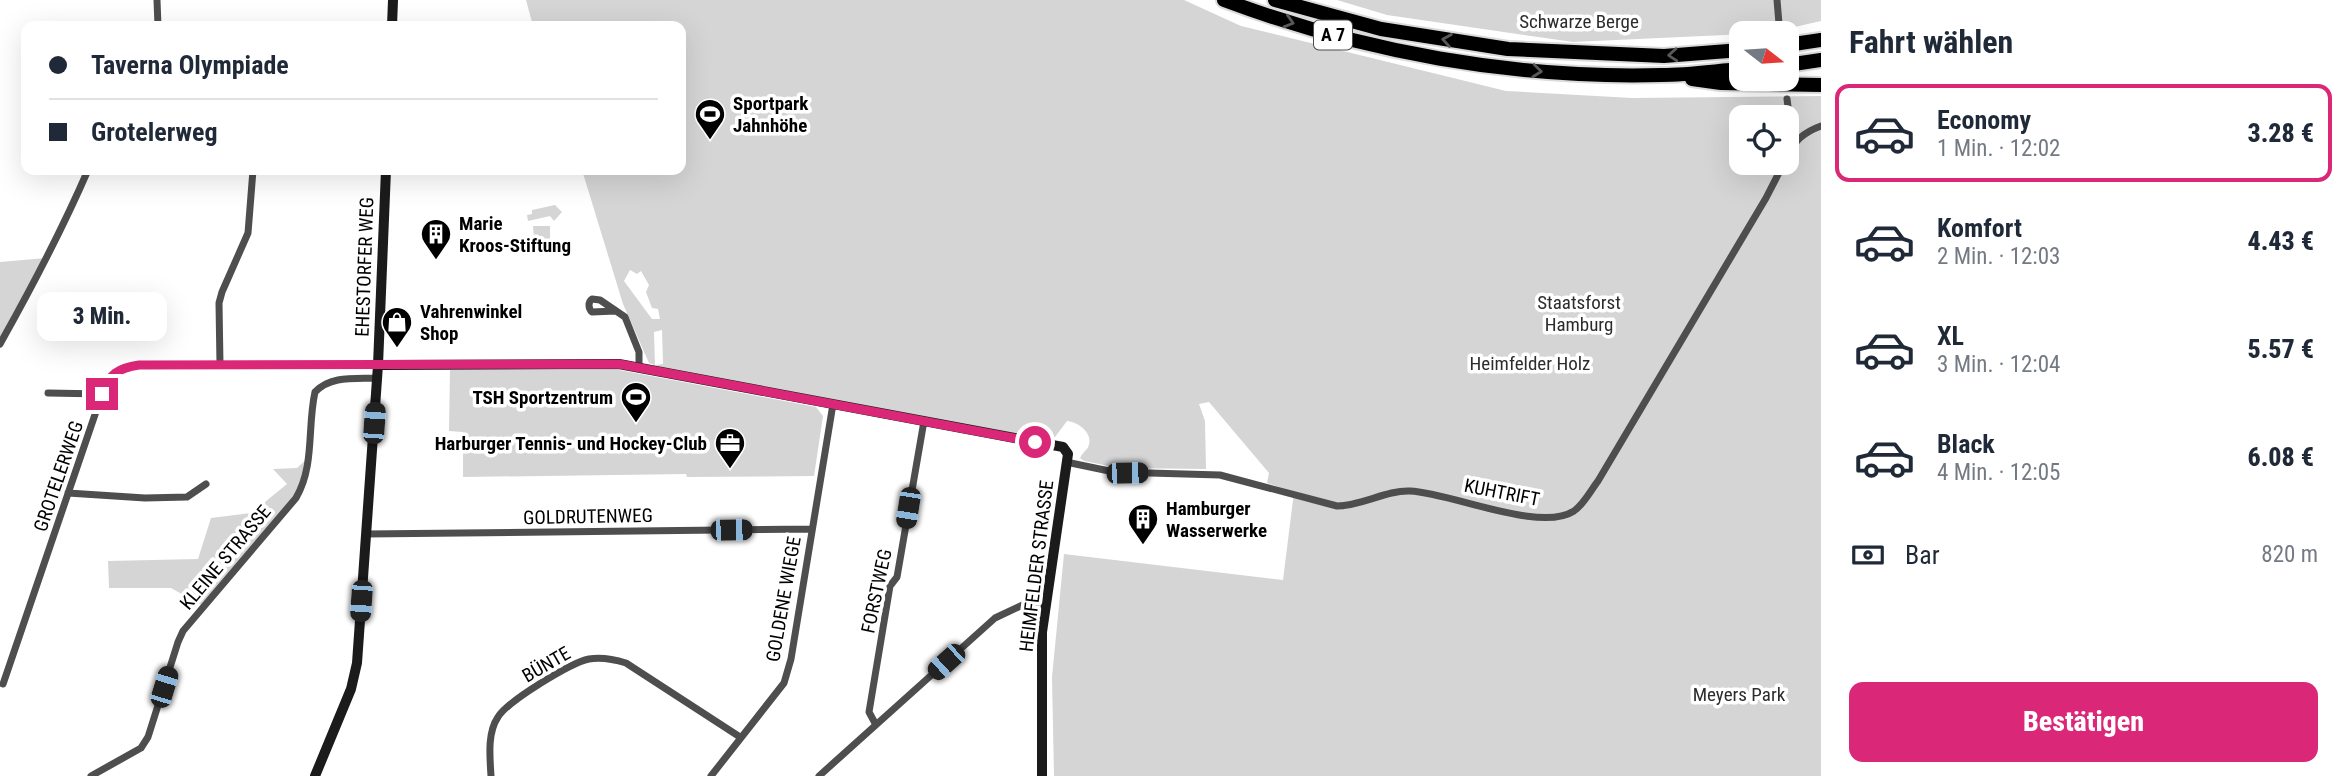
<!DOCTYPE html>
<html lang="de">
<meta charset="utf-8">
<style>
:root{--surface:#fff;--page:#f2f2f3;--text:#1f2937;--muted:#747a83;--line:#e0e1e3;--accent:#db2777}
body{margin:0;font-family:"Roboto Condensed",sans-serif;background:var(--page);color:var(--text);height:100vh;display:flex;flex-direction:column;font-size:26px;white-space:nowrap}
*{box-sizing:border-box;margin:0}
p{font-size:23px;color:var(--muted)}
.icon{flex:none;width:38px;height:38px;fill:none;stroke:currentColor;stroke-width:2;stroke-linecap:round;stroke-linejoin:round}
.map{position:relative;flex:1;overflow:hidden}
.side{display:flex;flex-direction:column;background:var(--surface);width:525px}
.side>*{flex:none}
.banner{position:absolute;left:21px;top:21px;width:665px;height:154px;border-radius:14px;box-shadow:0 7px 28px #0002;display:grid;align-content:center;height:154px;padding:0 28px;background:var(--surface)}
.needle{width:46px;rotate:107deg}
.controls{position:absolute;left:1729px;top:21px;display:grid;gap:14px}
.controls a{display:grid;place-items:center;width:70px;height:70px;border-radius:14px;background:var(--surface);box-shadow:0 7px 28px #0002;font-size:35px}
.end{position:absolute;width:32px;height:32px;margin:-16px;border:9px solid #db2777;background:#fff;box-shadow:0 0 0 4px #fff}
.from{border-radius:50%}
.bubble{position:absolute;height:49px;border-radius:14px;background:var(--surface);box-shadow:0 7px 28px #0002;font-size:23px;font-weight:800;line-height:49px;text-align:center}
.car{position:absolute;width:21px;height:42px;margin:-21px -10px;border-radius:9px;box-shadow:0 0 5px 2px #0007;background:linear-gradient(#222 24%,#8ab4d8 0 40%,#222 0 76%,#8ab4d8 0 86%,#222 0)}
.banner b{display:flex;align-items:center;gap:24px;height:66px;font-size:26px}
.banner b+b{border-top:2px solid var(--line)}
.banner i{width:18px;height:18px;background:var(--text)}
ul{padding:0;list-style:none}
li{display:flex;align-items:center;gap:21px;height:98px;margin:0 14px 10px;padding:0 14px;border:4px solid transparent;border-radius:14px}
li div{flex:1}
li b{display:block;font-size:26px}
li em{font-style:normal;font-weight:800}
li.active{border-color:var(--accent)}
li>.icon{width:63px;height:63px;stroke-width:1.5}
h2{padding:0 28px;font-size:32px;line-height:84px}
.pay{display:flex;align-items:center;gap:18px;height:77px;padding:0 28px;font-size:26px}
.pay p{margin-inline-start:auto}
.action{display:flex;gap:14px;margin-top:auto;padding:14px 28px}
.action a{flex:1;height:80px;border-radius:14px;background:var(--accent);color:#fff;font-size:28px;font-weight:800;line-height:80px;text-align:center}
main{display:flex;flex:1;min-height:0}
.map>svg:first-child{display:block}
.green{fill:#d5d5d5;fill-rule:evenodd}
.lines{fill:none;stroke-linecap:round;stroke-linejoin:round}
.highway-casing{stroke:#dbdbdb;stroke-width:18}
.street{stroke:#4e4e4e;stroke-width:7}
.secondary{stroke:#1b1b1b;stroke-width:10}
.highway{stroke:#000;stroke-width:14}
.oneway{stroke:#595959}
.route{stroke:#db2777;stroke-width:9}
.labels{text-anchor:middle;stroke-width:7;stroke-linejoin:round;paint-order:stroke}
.shield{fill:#fff;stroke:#4c4c4c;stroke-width:2}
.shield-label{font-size:18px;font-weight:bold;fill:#000}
.park-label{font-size:19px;fill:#2c2c2c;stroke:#fff}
.poi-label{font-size:19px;font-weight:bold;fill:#000;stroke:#fff;text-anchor:start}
.street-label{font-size:19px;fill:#000;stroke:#fff}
</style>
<main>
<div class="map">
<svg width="1821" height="776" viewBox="0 0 1821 776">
<rect width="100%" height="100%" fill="#fff"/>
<path class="green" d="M 526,0 L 1184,0 L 1241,26 L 1506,91 L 1632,98 L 1821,96 L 1821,776 L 1054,776 L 1052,677 L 1064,554 L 1283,580 L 1294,492 L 1267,483 L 1269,473 L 1209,402 L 1199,404 L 1205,421 L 1206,469 L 1119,468 L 1084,461 L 1080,458 C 1082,454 1084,452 1087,449 C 1096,435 1079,422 1067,421 L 1055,437 L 1047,440 L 661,367 L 649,363 L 623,304 L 582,170 L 681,170 L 681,26 L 533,26 ZM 1741,117 L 1787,117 L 1787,163 L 1741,163 ZM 630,270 L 637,274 L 641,271 L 649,285 L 646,292 L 652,308 L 658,309 L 660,319 L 652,319 L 624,281 ZM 662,330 L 663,364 L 655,365 L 654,332 Z
M 1337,0 L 1821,0 L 1821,21 L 1768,33 L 1573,42 L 1387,15 Z
M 555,205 L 562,212 L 554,221 L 550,216 L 528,221 L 527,215 L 532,214 L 532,210 Z
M 533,226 L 550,226 L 550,239 L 534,239 Z
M 46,258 L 0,344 L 0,262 Z
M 450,370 L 619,370 L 816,407 L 823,416 L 814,476 L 687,477 L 686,474 L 463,477 L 463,432 L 449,431 Z
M 309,457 L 302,486 L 203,606 L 171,588 L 109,588 L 108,561 L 198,559 L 211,518 L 251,513 L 264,507 L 265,502 L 287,484 L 273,469 L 297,468 Z"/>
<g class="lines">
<g class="highway-casing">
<path id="highway" d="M 1224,0 C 1363,52 1513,79 1662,75 C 1688,75 1715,71 1741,69
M 1275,0 L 1381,29 L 1508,49 L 1664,56 L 1741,50
M 1787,45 L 1821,40
M 1787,65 L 1821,60
M 1692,79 L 1721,83 L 1821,85"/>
</g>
<path class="street" d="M 157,0 L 158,26
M 1777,0 L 1779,24
M 1787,99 L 1793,144
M 1787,157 C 1794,141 1804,132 1821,126
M 615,311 L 592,312 C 588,308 588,302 592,299 L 600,300 L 625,317 L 639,352 L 639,367
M 0,344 C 32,287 62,230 88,170
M 220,365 L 219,303 L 222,292 L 248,233 L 253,170
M 48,393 L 102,394
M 1066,462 L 1114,472 L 1220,475 L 1337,506 C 1362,506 1386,490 1410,491 C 1452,493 1540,533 1574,511 C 1584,504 1591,490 1598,481 L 1766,198 L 1784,163
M 68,493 L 145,498 L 187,497 L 206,484
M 366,534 L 811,529
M 3,684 L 102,394 C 109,374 118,368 139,365 L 378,365
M 876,725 L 869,712 L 890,586 L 897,577 L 924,421
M 91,776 L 141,748 L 148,737 L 178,642 L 183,631 L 296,498 C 315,465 307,428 315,392 C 331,375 356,379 377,378
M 491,776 C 490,758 487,733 498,717 C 508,701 570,663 589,659 C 602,657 613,659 626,663 L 740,737
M 711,776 L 784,683 L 791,659 L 833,404
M 819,776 L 995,618 L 1029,602 L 1046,602"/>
<path class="secondary" d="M 392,26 L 393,0
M 378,365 L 619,364 L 1063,447 L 1068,454 L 1042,632 L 1042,776
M 315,776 L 351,689 L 357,663 L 378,365 L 386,170"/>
<use href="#highway" class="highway"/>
</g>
<defs><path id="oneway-chevron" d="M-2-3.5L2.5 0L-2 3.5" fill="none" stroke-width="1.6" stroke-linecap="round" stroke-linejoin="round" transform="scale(1.75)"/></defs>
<g class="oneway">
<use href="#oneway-chevron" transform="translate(1289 22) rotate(17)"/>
<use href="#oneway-chevron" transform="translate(1447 40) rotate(-171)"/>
<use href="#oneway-chevron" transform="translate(1673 55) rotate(176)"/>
<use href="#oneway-chevron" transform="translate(1537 71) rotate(6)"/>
</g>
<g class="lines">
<path class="route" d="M 102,394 C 109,374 118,368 139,365 L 619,364 L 1035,442"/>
</g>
<defs>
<g id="stadium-pin" transform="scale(1.575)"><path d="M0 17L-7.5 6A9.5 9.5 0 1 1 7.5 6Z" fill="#000" stroke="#fff"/><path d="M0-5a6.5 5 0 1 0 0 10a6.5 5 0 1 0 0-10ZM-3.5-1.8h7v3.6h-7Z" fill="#fff"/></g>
<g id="building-pin" transform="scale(1.575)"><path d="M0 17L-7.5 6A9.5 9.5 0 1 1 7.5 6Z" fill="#000" stroke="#fff"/><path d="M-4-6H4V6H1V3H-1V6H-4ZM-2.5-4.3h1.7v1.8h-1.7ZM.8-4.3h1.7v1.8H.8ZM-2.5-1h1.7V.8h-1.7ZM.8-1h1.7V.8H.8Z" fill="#fff"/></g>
<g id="shop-pin" transform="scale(1.575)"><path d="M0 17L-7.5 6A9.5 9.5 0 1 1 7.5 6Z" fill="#000" stroke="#fff"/><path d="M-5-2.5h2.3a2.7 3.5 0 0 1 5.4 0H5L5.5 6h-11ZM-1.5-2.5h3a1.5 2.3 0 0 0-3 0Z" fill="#fff"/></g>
<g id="office-pin" transform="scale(1.575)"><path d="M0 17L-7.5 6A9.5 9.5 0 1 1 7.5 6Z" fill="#000" stroke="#fff"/><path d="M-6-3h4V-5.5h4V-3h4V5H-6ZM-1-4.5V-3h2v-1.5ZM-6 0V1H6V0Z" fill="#fff"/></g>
</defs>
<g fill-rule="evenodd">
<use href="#stadium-pin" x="710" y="114"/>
<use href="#building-pin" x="436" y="234"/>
<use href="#shop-pin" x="397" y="322"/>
<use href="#stadium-pin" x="636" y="397"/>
<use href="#office-pin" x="730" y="443"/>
<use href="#building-pin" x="1143" y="519"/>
</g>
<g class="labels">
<rect class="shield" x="1314" y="20.5" width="38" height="29" rx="5"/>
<g class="shield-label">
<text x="1333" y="41">A 7</text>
</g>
<g class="park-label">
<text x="1579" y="28">Schwarze Berge</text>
<text x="1579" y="309">Staatsforst<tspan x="1579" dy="22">Hamburg</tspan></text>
<text x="1530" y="370">Heimfelder Holz</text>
<text x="1739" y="701">Meyers Park</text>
</g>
<g class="poi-label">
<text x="733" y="110">Sportpark<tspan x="733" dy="22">Jahnhöhe</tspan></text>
<text x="459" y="230">Marie<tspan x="459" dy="22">Kroos-Stiftung</tspan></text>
<text x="420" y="318">Vahrenwinkel<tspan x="420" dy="22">Shop</tspan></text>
<text x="613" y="404" text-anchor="end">TSH Sportzentrum</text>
<text x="707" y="450" text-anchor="end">Harburger Tennis- und Hockey-Club</text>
<text x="1166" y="515">Hamburger<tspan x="1166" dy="22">Wasserwerke</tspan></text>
</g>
<g class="street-label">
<text transform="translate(364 267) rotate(-88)" y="7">EHESTORFER WEG</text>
<text transform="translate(58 476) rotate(-71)" y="7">GROTELERWEG</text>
<text transform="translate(1502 492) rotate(11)" y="7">KUHTRIFT</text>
<text transform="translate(588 516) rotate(-1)" y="7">GOLDRUTENWEG</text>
<text transform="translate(225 557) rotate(-50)" y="7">KLEINE STRASSE</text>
<text transform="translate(1036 566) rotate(-83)" y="7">HEIMFELDER STRASSE</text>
<text transform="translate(876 591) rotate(-78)" y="7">FORSTWEG</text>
<text transform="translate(783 599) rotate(-80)" y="7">GOLDENE WIEGE</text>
<text transform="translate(546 664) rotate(-30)" y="7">BÜNTE</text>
</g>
</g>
</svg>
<div class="controls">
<a><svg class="needle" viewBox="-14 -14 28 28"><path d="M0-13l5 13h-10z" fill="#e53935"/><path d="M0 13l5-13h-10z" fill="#747a83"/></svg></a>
<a><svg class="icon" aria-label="locate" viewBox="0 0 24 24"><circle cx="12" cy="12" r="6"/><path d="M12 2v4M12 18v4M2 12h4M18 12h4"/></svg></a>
</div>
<i class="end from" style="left:1035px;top:442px"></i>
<i class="end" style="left:102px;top:394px"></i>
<div class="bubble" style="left:37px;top:292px;width:130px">3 Min.</div>
<i class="car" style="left:374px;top:423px;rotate:4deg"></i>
<i class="car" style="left:1127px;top:473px;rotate:89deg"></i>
<i class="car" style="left:908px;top:508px;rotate:189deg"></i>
<i class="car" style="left:731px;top:530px;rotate:89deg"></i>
<i class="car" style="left:361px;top:601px;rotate:184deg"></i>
<i class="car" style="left:946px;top:662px;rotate:228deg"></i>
<i class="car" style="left:164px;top:687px;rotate:17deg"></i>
<div class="banner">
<b><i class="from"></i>Taverna Olympiade</b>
<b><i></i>Grotelerweg</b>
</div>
</div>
<section class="side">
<h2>Fahrt wählen</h2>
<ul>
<li class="active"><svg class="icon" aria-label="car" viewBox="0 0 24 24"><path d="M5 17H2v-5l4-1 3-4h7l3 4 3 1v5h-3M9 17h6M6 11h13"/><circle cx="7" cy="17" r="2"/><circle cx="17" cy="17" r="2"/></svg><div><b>Economy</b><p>1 Min. · 12:02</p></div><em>3.28 €</em></li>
<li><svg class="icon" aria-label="car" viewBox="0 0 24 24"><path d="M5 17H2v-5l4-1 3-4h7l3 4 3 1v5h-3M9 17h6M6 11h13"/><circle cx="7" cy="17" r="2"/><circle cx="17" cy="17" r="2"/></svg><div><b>Komfort</b><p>2 Min. · 12:03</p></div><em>4.43 €</em></li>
<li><svg class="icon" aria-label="car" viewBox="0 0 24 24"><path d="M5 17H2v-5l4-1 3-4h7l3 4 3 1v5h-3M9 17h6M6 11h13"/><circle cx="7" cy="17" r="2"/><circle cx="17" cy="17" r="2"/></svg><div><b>XL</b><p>3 Min. · 12:04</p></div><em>5.57 €</em></li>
<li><svg class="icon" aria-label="car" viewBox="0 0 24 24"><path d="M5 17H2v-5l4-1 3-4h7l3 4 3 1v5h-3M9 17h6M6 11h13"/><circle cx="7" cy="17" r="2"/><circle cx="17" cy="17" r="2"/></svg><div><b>Black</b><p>4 Min. · 12:05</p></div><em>6.08 €</em></li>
</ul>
<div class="pay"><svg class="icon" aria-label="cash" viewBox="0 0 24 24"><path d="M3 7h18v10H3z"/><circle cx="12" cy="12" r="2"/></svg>Bar<p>820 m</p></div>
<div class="action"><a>Bestätigen</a></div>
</section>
</main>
